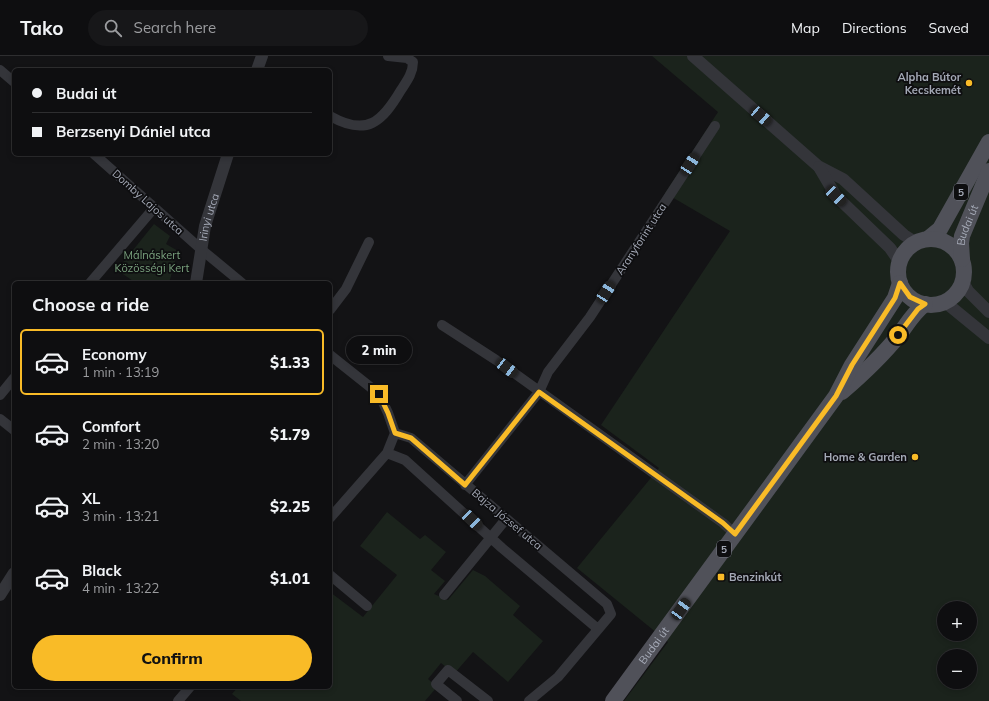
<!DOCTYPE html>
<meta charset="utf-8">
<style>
:root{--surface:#0e0e10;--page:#171719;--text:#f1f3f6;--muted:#9b9c9f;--line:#2e2e30;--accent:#f9bb27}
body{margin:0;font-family:Mulish,sans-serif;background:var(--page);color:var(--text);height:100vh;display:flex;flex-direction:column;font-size:15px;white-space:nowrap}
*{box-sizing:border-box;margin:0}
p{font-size:13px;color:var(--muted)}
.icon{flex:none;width:22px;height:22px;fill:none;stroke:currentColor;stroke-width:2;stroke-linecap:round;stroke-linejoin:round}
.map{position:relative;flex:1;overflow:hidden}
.drawer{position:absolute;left:12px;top:225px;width:320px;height:408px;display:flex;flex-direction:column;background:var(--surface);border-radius:6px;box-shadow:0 2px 6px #0003,0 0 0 1px var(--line)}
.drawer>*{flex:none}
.guide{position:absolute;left:12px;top:12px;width:320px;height:88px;border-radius:6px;box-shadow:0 2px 6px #0003,0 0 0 1px var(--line);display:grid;align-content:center;height:88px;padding:0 20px;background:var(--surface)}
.buttons{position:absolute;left:937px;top:545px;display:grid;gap:8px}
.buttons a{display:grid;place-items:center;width:40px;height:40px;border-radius:50%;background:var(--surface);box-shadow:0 2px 6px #0003,0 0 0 1px var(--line);font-size:20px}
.end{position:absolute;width:18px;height:18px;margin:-9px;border:5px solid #f9bb27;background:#111;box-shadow:0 0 0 2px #111}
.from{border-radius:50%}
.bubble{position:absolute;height:28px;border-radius:14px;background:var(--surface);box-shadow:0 2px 6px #0003,0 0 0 1px var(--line);font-size:13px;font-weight:800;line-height:28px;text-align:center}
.car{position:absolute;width:12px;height:24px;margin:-12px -6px;border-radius:5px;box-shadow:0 0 3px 1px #0007;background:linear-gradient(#222 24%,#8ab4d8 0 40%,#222 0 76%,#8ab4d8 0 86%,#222 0)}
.guide b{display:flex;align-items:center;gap:14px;height:38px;font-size:15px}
.guide b+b{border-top:1px solid var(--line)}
.guide i{width:10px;height:10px;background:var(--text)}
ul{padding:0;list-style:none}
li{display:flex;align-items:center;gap:12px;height:66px;margin:0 8px 6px;padding:0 12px;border:2px solid transparent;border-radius:6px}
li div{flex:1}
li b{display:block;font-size:15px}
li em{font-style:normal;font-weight:800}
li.on{border-color:var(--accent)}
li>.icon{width:36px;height:36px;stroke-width:1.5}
h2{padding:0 20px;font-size:18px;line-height:48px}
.action{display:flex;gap:8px;margin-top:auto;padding:8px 20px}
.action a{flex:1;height:46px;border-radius:24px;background:var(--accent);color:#111;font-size:16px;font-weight:800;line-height:46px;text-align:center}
header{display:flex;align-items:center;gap:24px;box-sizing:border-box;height:56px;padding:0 20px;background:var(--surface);border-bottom:1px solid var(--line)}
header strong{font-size:19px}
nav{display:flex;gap:22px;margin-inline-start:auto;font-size:14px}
.search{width:280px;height:36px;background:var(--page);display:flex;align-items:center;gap:10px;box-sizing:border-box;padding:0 14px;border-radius:22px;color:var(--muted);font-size:15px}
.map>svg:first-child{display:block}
.green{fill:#1b231c;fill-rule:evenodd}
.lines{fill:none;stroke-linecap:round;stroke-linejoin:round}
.minor{stroke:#34353a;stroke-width:10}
.tertiary{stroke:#34353a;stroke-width:12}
.primary{stroke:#505159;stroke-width:16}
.route{stroke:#f9bb27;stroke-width:5}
.poi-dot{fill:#f9bb27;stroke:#0e0e10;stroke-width:1.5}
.labels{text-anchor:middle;stroke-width:3.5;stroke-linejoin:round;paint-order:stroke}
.shield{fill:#0e0e10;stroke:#777a84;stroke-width:1}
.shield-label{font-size:10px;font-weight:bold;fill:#a4a9b6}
.poi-label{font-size:11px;font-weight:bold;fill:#a4a9b6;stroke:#0e0e10;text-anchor:end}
.street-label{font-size:11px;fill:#a4a9b6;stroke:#0e0e10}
.park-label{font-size:11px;fill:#7aa27e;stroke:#0e0e10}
</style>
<header>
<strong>Tako</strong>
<div class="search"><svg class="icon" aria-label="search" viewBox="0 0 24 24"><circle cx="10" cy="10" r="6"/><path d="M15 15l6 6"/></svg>Search here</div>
<nav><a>Map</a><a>Directions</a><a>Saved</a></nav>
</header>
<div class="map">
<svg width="989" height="645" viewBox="0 0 989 645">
<rect width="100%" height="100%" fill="#131315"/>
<path class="green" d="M 652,0 L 989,0 L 989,645 L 624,645 L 668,586 L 577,512 L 659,412 L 601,369 L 730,175 L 665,137 L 718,56 ZM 944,552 L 970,552 L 970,578 L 944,578 ZM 944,600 L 970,600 L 970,626 L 944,626 Z
M 154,168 L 170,180 L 166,188 L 178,195 L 169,227 L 136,227 L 117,214 Z
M 387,456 L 420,483 L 425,479 L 446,496 L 431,514 L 445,525 L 434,538 L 448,544 L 473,514 L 485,520 L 520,550 L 513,559 L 543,585 L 508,626 L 473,596 L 454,618 L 441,607 L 428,623 L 437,631 L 425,645 L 241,645 L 232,638 L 238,631 L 330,631 L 330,536 L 363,561 L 397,519 L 360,490 Z"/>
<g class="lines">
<path class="minor" d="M 0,14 L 14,26
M 330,60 C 367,81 382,66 401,34 C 407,25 413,17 413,6 L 407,2 L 388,0
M 94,98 L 202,194 L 242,227
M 90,227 L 154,152
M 330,254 L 346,233 L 369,186
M 442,269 L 496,304 L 723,467 L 735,478
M 330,299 L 379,338 L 388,357 L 395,377 L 387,397 L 330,462
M 0,339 L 14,322
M 0,363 L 14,374
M 395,377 L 411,382 L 607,548 L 611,558 L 558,621 L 529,645
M 387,397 L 405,404 L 502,492 L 598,573
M 465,429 L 539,336 L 548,316 L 590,261 L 715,70
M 330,519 L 367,550
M 444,539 L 506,463
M 178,645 L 190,631
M 457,645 L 436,628 L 448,614 L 488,645"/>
<g class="tertiary">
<path d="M 693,0 L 818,110 L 843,123 L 904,179 L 915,186"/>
<path d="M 257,14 L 262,0"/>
<path d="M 819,111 L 836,140 L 890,192 L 899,205"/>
<path d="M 963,226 L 968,235 L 989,256"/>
<path id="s1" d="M 196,227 L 205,170 L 228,98"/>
<path d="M 945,246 L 989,282"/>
<path d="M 0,539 L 14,517"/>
</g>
<g class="primary">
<path d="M 929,182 L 940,173 L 989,86"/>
<circle cx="931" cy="216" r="33"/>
<path id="s2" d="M 962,203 L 961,187 L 962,180 L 989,115"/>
<path d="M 842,336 C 863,318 882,300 899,279 C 907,268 914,256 925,248"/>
<path id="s3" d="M 613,645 L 836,340 L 852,309 L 895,242 L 900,227"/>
</g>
</g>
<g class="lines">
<path class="route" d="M 379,338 L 388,357 L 395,377 L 411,382 L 465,429 L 539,336 L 723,467 L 735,478 L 836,340 L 852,309 L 895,242 L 900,227 L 910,241 L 925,248 L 918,253 L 898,279"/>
</g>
<g class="poi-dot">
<circle cx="969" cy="27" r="4"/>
<circle cx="915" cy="401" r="4"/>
<rect x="717" y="517" width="8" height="8" rx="2"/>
</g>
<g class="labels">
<g class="shield">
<rect x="954" y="128" width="14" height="16" rx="3"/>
<rect x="717" y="485" width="14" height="16" rx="3"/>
</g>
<g class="shield-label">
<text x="961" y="140">5</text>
<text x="724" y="497">5</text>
</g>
<g class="poi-label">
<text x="961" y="25">Alpha Bútor<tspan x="961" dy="13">Kecskemét</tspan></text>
<text x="907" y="405">Home &amp; Garden</text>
<text x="729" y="525" text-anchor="start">Benzinkút</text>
</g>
<g class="street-label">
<text transform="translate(148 146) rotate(42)" y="4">Domby Lajos utca</text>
<text dy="4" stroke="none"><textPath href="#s1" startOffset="67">Irinyi utca</textPath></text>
<text dy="4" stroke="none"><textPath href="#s2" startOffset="35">Budai út</textPath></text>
<text transform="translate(641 183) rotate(-57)" y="4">Aranyforint utca</text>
<text transform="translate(507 463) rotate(40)" y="4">Bajza József utca</text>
<text dy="4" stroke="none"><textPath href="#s3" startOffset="69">Budai út</textPath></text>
</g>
<g class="park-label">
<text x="152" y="203">Málnáskert<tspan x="152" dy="13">Közösségi Kert</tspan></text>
</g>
</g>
</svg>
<div class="buttons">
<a>+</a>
<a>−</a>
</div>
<i class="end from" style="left:898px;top:279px"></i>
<i class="end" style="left:379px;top:338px"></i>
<div class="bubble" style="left:346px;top:280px;width:66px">2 min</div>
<i class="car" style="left:761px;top:60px;rotate:131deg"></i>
<i class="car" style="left:690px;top:108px;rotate:33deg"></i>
<i class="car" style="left:836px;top:140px;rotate:134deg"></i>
<i class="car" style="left:606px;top:236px;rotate:33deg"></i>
<i class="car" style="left:507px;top:312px;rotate:127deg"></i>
<i class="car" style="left:472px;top:464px;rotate:134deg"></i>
<i class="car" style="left:681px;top:553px;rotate:36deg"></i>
<div class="guide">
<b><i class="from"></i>Budai út</b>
<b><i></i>Berzsenyi Dániel utca</b>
</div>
<section class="drawer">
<h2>Choose a ride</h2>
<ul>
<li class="on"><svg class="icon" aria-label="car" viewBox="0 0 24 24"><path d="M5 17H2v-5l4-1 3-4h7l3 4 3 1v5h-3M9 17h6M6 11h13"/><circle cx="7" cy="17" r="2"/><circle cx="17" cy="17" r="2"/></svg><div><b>Economy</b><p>1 min · 13:19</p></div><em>$1.33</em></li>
<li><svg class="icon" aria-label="car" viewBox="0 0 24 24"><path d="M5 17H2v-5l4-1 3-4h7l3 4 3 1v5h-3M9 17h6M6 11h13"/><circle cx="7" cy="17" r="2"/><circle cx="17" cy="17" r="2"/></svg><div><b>Comfort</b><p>2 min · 13:20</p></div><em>$1.79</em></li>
<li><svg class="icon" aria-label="car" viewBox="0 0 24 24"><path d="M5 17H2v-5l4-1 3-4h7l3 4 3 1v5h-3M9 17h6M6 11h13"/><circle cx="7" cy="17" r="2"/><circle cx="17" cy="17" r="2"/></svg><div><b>XL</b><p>3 min · 13:21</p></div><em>$2.25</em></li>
<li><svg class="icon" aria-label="car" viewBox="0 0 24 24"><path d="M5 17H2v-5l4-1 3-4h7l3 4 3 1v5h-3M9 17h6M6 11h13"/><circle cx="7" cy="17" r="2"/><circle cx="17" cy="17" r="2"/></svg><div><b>Black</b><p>4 min · 13:22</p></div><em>$1.01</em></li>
</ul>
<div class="action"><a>Confirm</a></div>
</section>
</div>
